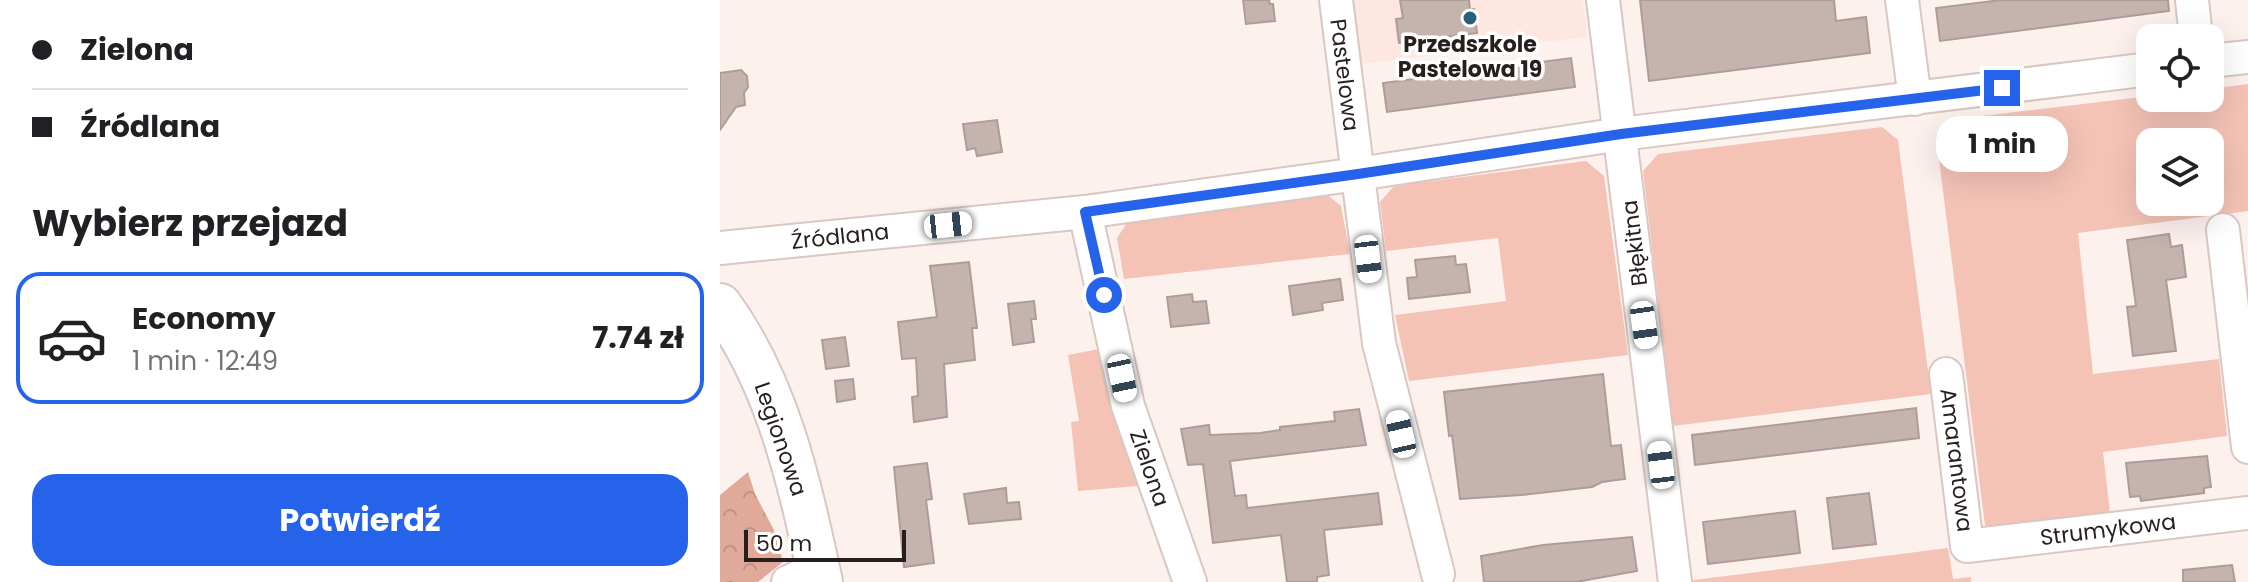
<!DOCTYPE html>
<html lang="pl">
<meta charset="utf-8">
<style>
:root{--surface:#fff;--page:#f6f6f6;--text:#202124;--muted:#757577;--line:#e0e0e0;--accent:#2563eb}
body{margin:0;font-family:Poppins,sans-serif;background:var(--page);color:var(--text);height:100vh;display:flex;flex-direction:column;font-size:30px;white-space:nowrap}
*{box-sizing:border-box;margin:0}
p{font-size:26px;color:var(--muted)}
.icon{flex:none;width:44px;height:44px;fill:none;stroke:currentColor;stroke-width:2;stroke-linecap:round;stroke-linejoin:round}
.map{position:relative;flex:1;overflow:hidden}
.side{display:flex;flex-direction:column;background:var(--surface);width:720px}
.side>*{flex:none}
.guide{display:grid;align-content:center;height:176px;padding:0 32px;background:var(--surface)}
.buttons{position:absolute;left:1416px;top:24px;display:grid;gap:16px}
.buttons a{display:grid;place-items:center;width:88px;height:88px;border-radius:16px;background:var(--surface);box-shadow:0 8px 32px #0002;font-size:40px}
.scale{position:absolute;left:24px;bottom:20px;width:162px;box-sizing:border-box;padding-left:8px;border:4px solid #261f1d;border-top:0;font-size:22px;line-height:28px;white-space:nowrap;color:#261f1d;-webkit-text-stroke:6px #fff;paint-order:stroke}
.end{position:absolute;width:36px;height:36px;margin:-18px;border:10px solid #2563eb;background:#fff;box-shadow:0 0 0 4px #fff}
.from{border-radius:50%}
.bubble{position:absolute;height:56px;border-radius:24px;background:var(--surface);box-shadow:0 8px 32px #0002;font-size:26px;font-weight:700;line-height:56px;text-align:center}
.car{position:absolute;width:24px;height:48px;margin:-24px -12px;border-radius:10px;box-shadow:0 0 6px 2px #0007;background:linear-gradient(#fff 24%,#345 0 40%,#fff 0 76%,#345 0 86%,#fff 0)}
.guide b{display:flex;align-items:center;gap:28px;height:76px;font-size:30px}
.guide b+b{border-top:2px solid var(--line)}
.guide i{width:20px;height:20px;background:var(--text)}
ul{padding:0;list-style:none}
li{display:flex;align-items:center;gap:24px;height:132px;margin:0 16px 12px;padding:0 16px;border:4px solid transparent;border-radius:24px}
li div{flex:1}
li b{display:block;font-size:30px}
li em{font-style:normal;font-weight:700}
li.current{border-color:var(--accent)}
li>.icon{width:72px;height:72px;stroke-width:1.5}
h2{padding:0 32px;font-size:36px;line-height:96px}
.action{display:flex;gap:16px;margin-top:auto;padding:16px 32px}
.action a{flex:1;height:92px;border-radius:24px;background:var(--accent);color:#fff;font-size:32px;font-weight:700;line-height:92px;text-align:center}
main{display:flex;flex:1;min-height:0}
.map>svg:first-child{display:block}
.built{fill:#fde7e0}
.grass{fill:#f4c3b6;fill-rule:evenodd}
.forest{fill:url(#forest-crowns)}
.building{fill:#c5b3ad;stroke:#ae9c97;stroke-width:2}
.lines{fill:none;stroke-linecap:round;stroke-linejoin:round}
.minor-casing{stroke:#d9c7c1;stroke-width:36}
.major-casing{stroke:#d9c7c1;stroke-width:46}
.minor{stroke:#fff;stroke-width:32}
.major{stroke:#fff;stroke-width:42}
.route{stroke:#2563eb;stroke-width:10}
.poi-dot{fill:#28617a;stroke:#fff;stroke-width:3}
.labels{text-anchor:middle;stroke-width:7;stroke-linejoin:round;paint-order:stroke}
.poi-label{font-size:22px;font-weight:bold;fill:#261f1d;stroke:#fff}
.street-label{font-size:22px;fill:#261f1d;stroke:#fff}
</style>
<main>
<section class="side">
<div class="guide">
<b><i class="from"></i>Zielona</b>
<b><i></i>Źródlana</b>
</div>
<h2>Wybierz przejazd</h2>
<ul>
<li class="current"><svg class="icon" aria-label="car" viewBox="0 0 24 24"><path d="M5 17H2v-5l4-1 3-4h7l3 4 3 1v5h-3M9 17h6M6 11h13"/><circle cx="7" cy="17" r="2"/><circle cx="17" cy="17" r="2"/></svg><div><b>Economy</b><p>1 min · 12:49</p></div><em>7.74 zł</em></li>
</ul>
<div class="action"><a>Potwierdź</a></div>
</section>
<div class="map">
<svg width="1528" height="582" viewBox="0 0 1528 582">
<defs>
<pattern id="forest-crowns" width="20" height="18" patternUnits="userSpaceOnUse" patternTransform="scale(2)"><rect width="20" height="18" fill="#e1a99a"/><path d="M2 6a3 3 0 1 1 6 0M12 15a3 3 0 1 1 6 0" fill="none" stroke="#c19184"/></pattern>
</defs>
<rect width="100%" height="100%" fill="#fdf1ee"/>
<path class="built" d="M 633,0 L 863,0 L 867,37 L 641,64 Z"/>
<path class="grass" d="M 1528,84 L 1528,211 L 1358,233 L 1373,374 L 1499,359 L 1507,436 L 1383,452 L 1391,521 L 1277,535 L 1265,525 L 1216,135 L 1229,120 L 1430,96 L 1490,98 L 1490,89 ZM 1430,142 L 1490,142 L 1490,202 L 1430,202 Z
M 1162,127 L 1178,140 L 1211,394 L 953,426 L 923,171 L 938,154 Z
M 866,161 L 884,176 L 908,355 L 689,381 L 675,315 L 786,301 L 778,238 L 666,251 L 660,202 L 674,186 Z
M 606,194 L 621,206 L 630,254 L 404,279 L 397,238 L 410,218 Z
M 379,349 L 386,384 L 418,486 L 358,491 L 351,422 L 359,421 L 348,355 Z
M 1228,548 L 1233,579 L 1251,577 L 1251,582 L 958,582 Z"/>
<path class="forest" d="M 28,472 L 35,494 L 54,530 L 63,562 L 38,582 L 0,582 L 0,495 Z"/>
<path class="building" d="M 523,0 L 549,0 L 550,4 L 553,4 L 555,21 L 526,24 Z
M 680,0 L 749,0 L 750,10 L 754,9 L 757,33 L 679,43 L 676,19 L 683,18 Z
M 920,0 L 1114,0 L 1116,21 L 1146,17 L 1150,53 L 929,81 Z
M 1281,0 L 1448,0 L 1449,11 L 1220,41 L 1216,8 Z
M 851,58 L 855,87 L 667,112 L 663,83 Z
M 21,70 L 27,76 L 28,87 L 24,93 L 25,105 L 16,107 L 0,130 L 0,73 Z
M 277,120 L 282,152 L 257,156 L 255,148 L 247,150 L 243,124 Z
M 1449,234 L 1451,247 L 1462,245 L 1466,277 L 1446,280 L 1456,351 L 1413,356 L 1407,307 L 1416,306 L 1407,240 Z
M 735,256 L 736,265 L 746,264 L 750,292 L 689,299 L 687,278 L 697,277 L 695,260 Z
M 249,262 L 257,328 L 252,328 L 255,360 L 224,364 L 227,417 L 194,422 L 192,397 L 198,396 L 196,358 L 182,359 L 178,322 L 217,317 L 210,266 Z
M 620,279 L 623,300 L 602,303 L 603,310 L 573,315 L 569,286 Z
M 472,294 L 473,302 L 486,301 L 489,323 L 451,327 L 447,297 Z
M 314,301 L 316,319 L 311,319 L 314,342 L 293,345 L 288,304 Z
M 125,337 L 129,366 L 106,369 L 102,340 Z
M 883,374 L 891,446 L 901,445 L 905,479 L 882,482 L 872,487 L 801,495 L 740,499 L 732,435 L 729,436 L 724,392 Z
M 133,379 L 135,399 L 117,402 L 115,381 Z
M 1196,408 L 1199,438 L 975,465 L 972,435 Z
M 639,409 L 646,445 L 510,461 L 515,496 L 526,495 L 527,508 L 658,493 L 662,524 L 604,530 L 609,575 L 597,577 L 597,582 L 567,582 L 561,535 L 493,543 L 483,464 L 468,465 L 461,429 L 489,425 L 490,435 L 540,433 L 560,430 L 560,427 L 615,421 L 614,412 Z
M 1487,456 L 1491,487 L 1484,488 L 1484,493 L 1421,501 L 1420,496 L 1410,497 L 1406,463 Z
M 207,463 L 212,499 L 206,500 L 214,563 L 184,567 L 174,467 Z
M 286,488 L 287,503 L 299,502 L 301,519 L 249,524 L 244,494 Z
M 1149,493 L 1156,544 L 1113,549 L 1107,498 Z
M 1075,511 L 1080,553 L 988,564 L 983,522 Z
M 912,537 L 917,571 L 856,582 L 764,582 L 761,556 L 823,545 Z
M 1512,565 L 1515,582 L 1463,582 L 1463,570 Z"/>
<g class="lines">
<g class="minor-casing">
<path id="minor" d="M 616,0 L 659,343 L 718,574
M 883,0 L 955,582
M 1182,0 L 1195,99
M 1472,0 L 1476,38
M 1490,61 L 1528,57
M 365,212 L 408,406 L 470,582
M 1503,230 L 1528,447
M 0,248 L 365,212 L 638,174 L 901,134 L 1430,69
M 1226,374 L 1247,546 L 1528,513
M 68,582 L 98,568"/>
</g>
<g class="major-casing">
<path id="major" d="M 0,305 C 59,385 80,486 101,582"/>
</g>
<use href="#minor" class="minor"/>
<use href="#major" class="major"/>
</g>
<g class="lines">
<path class="route" d="M 384,295 L 365,212 L 638,174 L 901,134 L 1282,88"/>
</g>
<circle class="poi-dot" cx="750" cy="18" r="8"/>
<g class="labels">
<g class="poi-label">
<text x="750" y="52">Przedszkole<tspan x="750" dy="25">Pastelowa 19</tspan></text>
</g>
<g class="street-label">
<text transform="translate(625 75) rotate(83)" y="8">Pastelowa</text>
<text transform="translate(120 236) rotate(-6)" y="8">Źródlana</text>
<text transform="translate(914 243) rotate(-97)" y="8">Błękitna</text>
<text transform="translate(61 439) rotate(71)" y="8">Legionowa</text>
<text transform="translate(1237 460) rotate(83)" y="8">Amarantowa</text>
<text transform="translate(430 468) rotate(71)" y="8">Zielona</text>
<text transform="translate(1388 529) rotate(-7)" y="8">Strumykowa</text>
</g>
</g>
</svg>
<div class="buttons">
<a><svg class="icon" aria-label="locate" viewBox="0 0 24 24"><circle cx="12" cy="12" r="6"/><path d="M12 2v4M12 18v4M2 12h4M18 12h4"/></svg></a>
<a><svg class="icon" aria-label="layers" viewBox="0 0 24 24"><path d="M12 4l9 5-9 5-9-5zM3 14l9 5 9-5"/></svg></a>
</div>
<div class="scale">50 m</div>
<i class="end from" style="left:384px;top:295px"></i>
<i class="end" style="left:1282px;top:88px"></i>
<div class="bubble" style="left:1216px;top:116px;width:132px">1 min</div>
<i class="car" style="left:228px;top:225px;rotate:84deg"></i>
<i class="car" style="left:648px;top:259px;rotate:173deg"></i>
<i class="car" style="left:924px;top:325px;rotate:172deg"></i>
<i class="car" style="left:402px;top:378px;rotate:168deg"></i>
<i class="car" style="left:681px;top:434px;rotate:347deg"></i>
<i class="car" style="left:941px;top:465px;rotate:353deg"></i>
</div>
</main>
